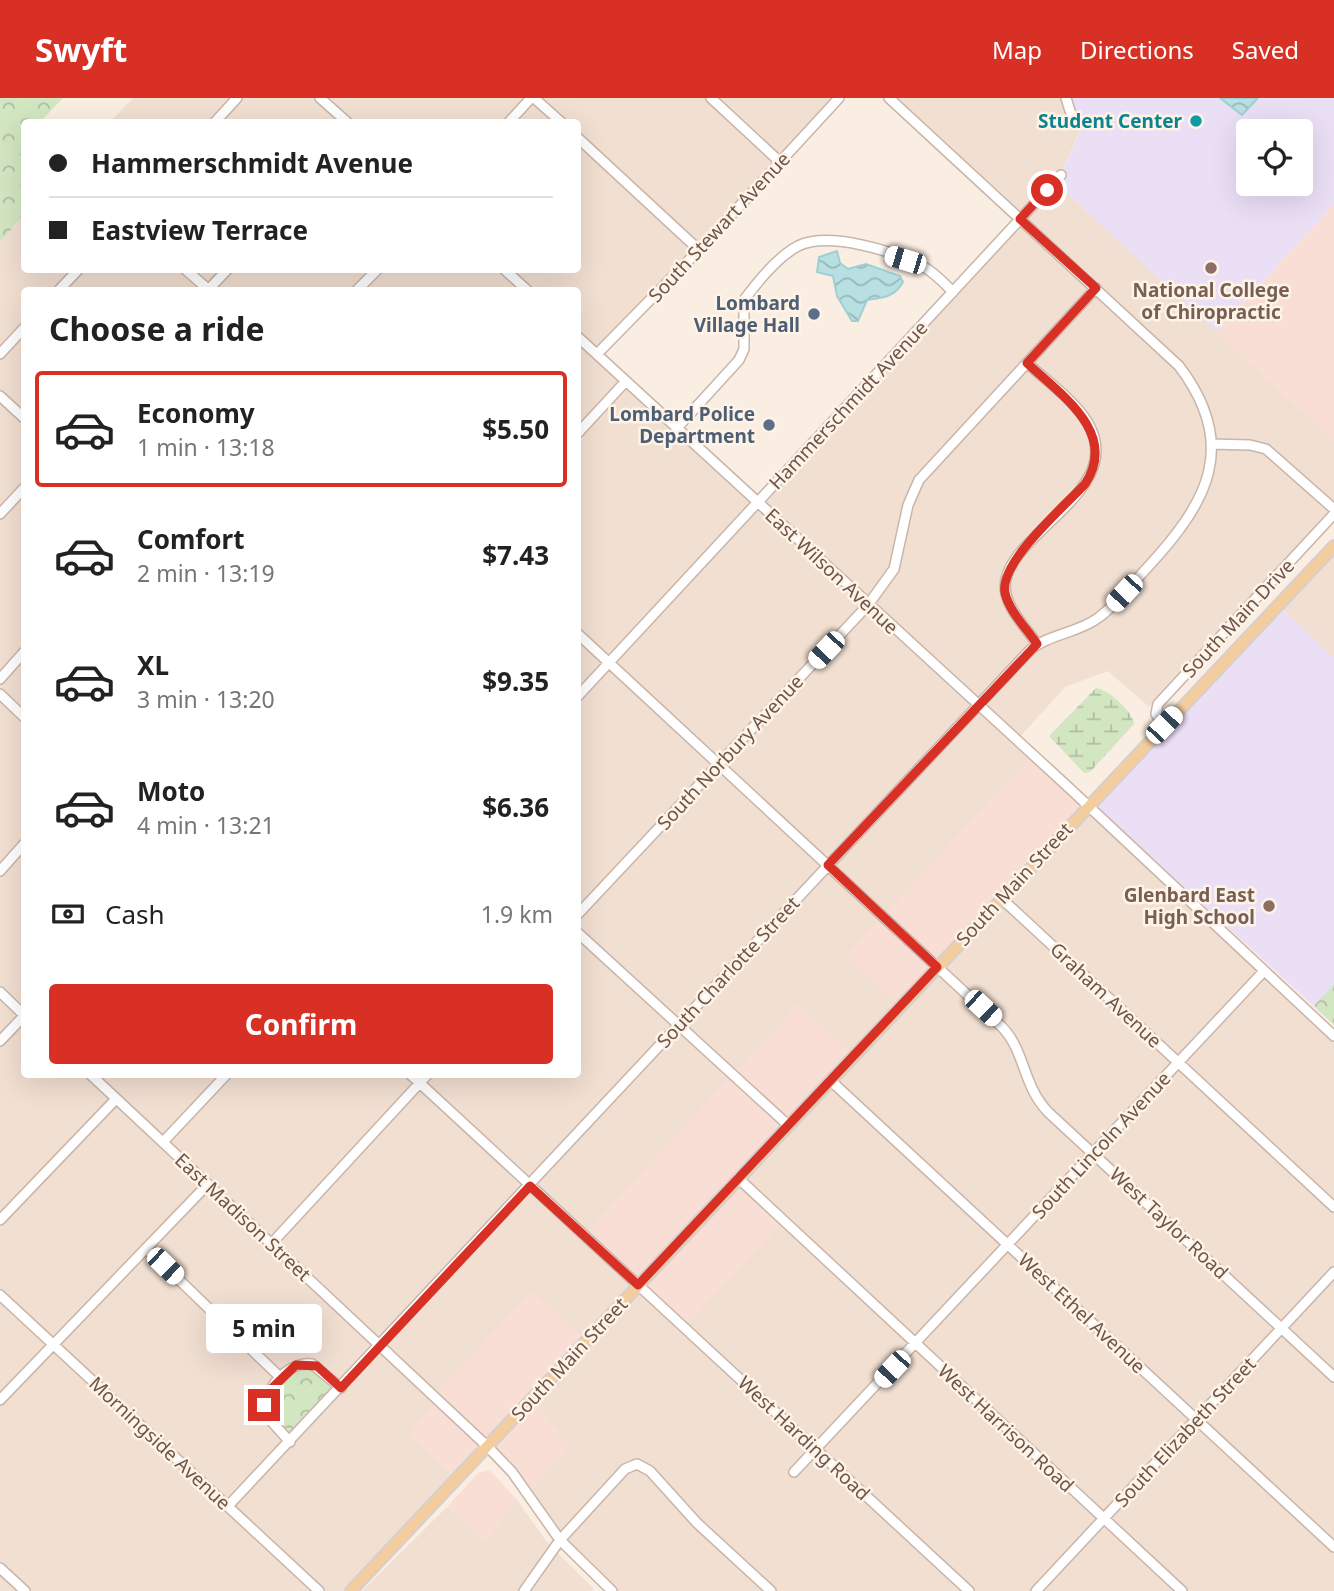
<!DOCTYPE html>
<meta charset="utf-8">
<style>
:root{--surface:#fff;--page:#f2f2f2;--text:#222;--muted:#767676;--line:#e0e0e0;--accent:#d93025}
body{margin:0;font-family:"Noto Sans",sans-serif;background:var(--page);color:var(--text);height:100vh;display:flex;flex-direction:column;font-size:26px;white-space:nowrap}
*{box-sizing:border-box;margin:0}
p{font-size:23px;color:var(--muted)}
.icon{flex:none;width:38px;height:38px;fill:none;stroke:currentColor;stroke-width:2;stroke-linecap:round;stroke-linejoin:round}
.map{position:relative;flex:1;overflow:hidden}
.drawer{position:absolute;left:21px;top:189px;width:560px;height:791px;display:flex;flex-direction:column;background:var(--surface);border-radius:7px;box-shadow:0 7px 28px #0002}
.drawer>*{flex:none}
.top-card{position:absolute;left:21px;top:21px;width:560px;height:154px;border-radius:7px;box-shadow:0 7px 28px #0002;display:grid;align-content:center;height:154px;padding:0 28px;background:var(--surface)}
.controls{position:absolute;left:1236px;top:21px;display:grid;gap:14px}
.controls a{display:grid;place-items:center;width:77px;height:77px;border-radius:7px;background:var(--surface);box-shadow:0 7px 28px #0002;font-size:35px}
.end{position:absolute;width:32px;height:32px;margin:-16px;border:9px solid #d93025;background:#fff;box-shadow:0 0 0 4px #fff}
.from{border-radius:50%}
.bubble{position:absolute;height:49px;border-radius:7px;background:var(--surface);box-shadow:0 7px 28px #0002;font-size:23px;font-weight:700;line-height:49px;text-align:center}
.car{position:absolute;width:21px;height:42px;margin:-21px -10px;border-radius:9px;box-shadow:0 0 5px 2px #0007;background:linear-gradient(#fff 24%,#345 0 40%,#fff 0 76%,#345 0 86%,#fff 0)}
.top-card b{display:flex;align-items:center;gap:24px;height:66px;font-size:26px}
.top-card b+b{border-top:2px solid var(--line)}
.top-card i{width:18px;height:18px;background:var(--text)}
ul{padding:0;list-style:none}
li{display:flex;align-items:center;gap:21px;height:116px;margin:0 14px 10px;padding:0 14px;border:4px solid transparent;border-radius:7px}
li div{flex:1}
li b{display:block;font-size:26px}
li em{font-style:normal;font-weight:700}
li.current{border-color:var(--accent)}
li>.icon{width:63px;height:63px;stroke-width:1.5}
h2{padding:0 28px;font-size:32px;line-height:84px}
.pay{display:flex;align-items:center;gap:18px;height:77px;padding:0 28px;font-size:26px}
.pay p{margin-inline-start:auto}
.button{display:flex;gap:14px;margin-top:auto;padding:14px 28px}
.button a{flex:1;height:80px;border-radius:7px;background:var(--accent);color:#fff;font-size:28px;font-weight:700;line-height:80px;text-align:center}
header{display:flex;align-items:center;gap:42px;box-sizing:border-box;height:98px;padding:0 35px;background:var(--accent);color:#fff}
header strong{font-size:33px}
nav{display:flex;gap:38px;margin-inline-start:auto;font-size:24px}
.map>svg:first-child{display:block}
.residential{fill:#f1dfd1}
.commercial{fill:#f9ded6}
.education{fill:#ebdff6;fill-rule:evenodd}
.wetland{fill:url(#wetland-marsh)}
.park{fill:url(#park-crowns)}
.water{fill:url(#water-waves);stroke:#9fcfd2;stroke-width:2}
.lines{fill:none;stroke-linecap:round;stroke-linejoin:round}
.minor-casing{stroke:#c9b5aa;stroke-width:12}
.major-casing{stroke:#d7cfcd;stroke-width:14}
.minor{stroke:#fff;stroke-width:9}
.major{stroke:#f4cd9f;stroke-width:10}
.route{stroke:#d93025;stroke-width:9}
.culture-dot{fill:#0f9aa8;stroke:#fdf3e7;stroke-width:2.5}
.education-dot{fill:#8d6e63;stroke:#fdf3e7;stroke-width:2.5}
.service-dot{fill:#5c6f8a;stroke:#fdf3e7;stroke-width:2.5}
.labels{text-anchor:middle;stroke-width:5;stroke-linejoin:round;paint-order:stroke}
.culture-label{font-size:19px;font-weight:bold;fill:#0d838f;stroke:#fdf3e7;text-anchor:end}
.street-label{font-size:19px;fill:#6f544b;stroke:#fdf3e7}
.education-label{font-size:19px;font-weight:bold;fill:#785e54;stroke:#fdf3e7}
.service-label{font-size:19px;font-weight:bold;fill:#4e5e75;stroke:#fdf3e7;text-anchor:end}
</style>
<header>
<strong>Swyft</strong>
<nav><a>Map</a><a>Directions</a><a>Saved</a></nav>
</header>
<div class="map">
<svg width="1334" height="1493" viewBox="0 0 1334 1493">
<defs>
<pattern id="wetland-marsh" width="20" height="14" patternUnits="userSpaceOnUse" patternTransform="scale(1.75)"><rect width="20" height="14" fill="#d3e6c2"/><path d="M1 5h8M5 5V1M11 12h8M15 12V8" fill="none" stroke="#afbda0"/></pattern>
<pattern id="park-crowns" width="20" height="18" patternUnits="userSpaceOnUse" patternTransform="scale(1.75)"><rect width="20" height="18" fill="#d3e6c2"/><path d="M2 6a3 3 0 1 1 6 0M12 15a3 3 0 1 1 6 0" fill="none" stroke="#afbda0"/></pattern>
<pattern id="water-waves" width="16" height="10" patternUnits="userSpaceOnUse" patternTransform="scale(1.75)"><rect width="16" height="10" fill="#b8dfe1"/><path d="M0 5q4-4 8 0t8 0" fill="none" stroke="#9ab7b8"/></pattern>
</defs>
<rect width="100%" height="100%" fill="#faeee2"/>
<path class="residential" d="M 133,0 L 315,0 L 341,24 L 110,24 Z
M 326,0 L 834,0 L 596,252 L 578,235 L 578,192 L 532,192 L 510,172 L 578,172 L 578,24 L 352,24 Z
M 893,0 L 1065,0 L 1086,19 L 1063,71 L 1020,116 Z
M 1057,86 L 1334,343 L 1334,418 L 1329,415 L 1149,609 L 1108,573 L 1065,589 L 1019,640 L 762,404 Z
M 24,117 L 24,172 L 500,172 L 523,192 L 24,192 L 24,909 L 0,887 L 0,144 Z
M 578,243 L 1031,659 L 847,858 L 898,906 L 850,955 L 798,906 L 726,986 L 638,1183 L 584,1241 L 532,1194 L 436,1295 L 97,977 L 578,976 Z
M 1334,454 L 1334,560 L 1281,510 Z
M 1088,715 L 1334,943 L 1334,1493 L 1186,1493 L 743,1082 Z
M 0,899 L 24,921 L 24,976 L 84,977 L 438,1303 L 454,1379 L 345,1493 L 0,1493 Z
M 781,1125 L 1178,1493 L 617,1493 L 566,1444 L 530,1393 L 569,1349 L 535,1305 L 638,1192 L 681,1231 Z
M 517,1402 L 546,1443 L 594,1491 L 592,1493 L 362,1493 L 447,1409 L 484,1444 Z"/>
<path class="commercial" d="M 1334,106 L 1334,343 L 1216,234 Z
M 1031,659 L 1084,708 L 898,906 L 846,858 Z
M 798,906 L 850,955 L 638,1183 L 586,1135 Z
M 743,1082 L 785,1121 L 681,1232 L 638,1192 Z
M 532,1193 L 584,1241 L 489,1342 L 436,1295 Z
M 438,1303 L 484,1347 L 454,1379 L 408,1336 Z
M 535,1305 L 569,1349 L 530,1393 L 495,1350 Z
M 490,1372 L 517,1402 L 484,1444 L 447,1409 L 478,1375 Z"/>
<path class="education" d="M 1065,0 L 1334,0 L 1334,106 L 1216,234 L 1057,86 L 1086,20 ZM 1248,33 L 1300,33 L 1300,86 L 1248,86 Z
M 1281,510 L 1334,560 L 1334,927 L 1096,708 Z"/>
<path class="wetland" d="M 1096,590 C 1109,592 1132,613 1134,626 L 1090,674 L 1084,675 L 1049,638 Z"/>
<path class="park" d="M 0,0 L 63,0 L 40,24 L 24,24 L 24,117 L 0,144 Z
M 1334,886 L 1334,927 L 1314,908 Z
M 309,1269 L 333,1286 L 332,1291 L 295,1332 L 287,1336 L 268,1313 C 274,1291 286,1273 309,1269 Z"/>
<path class="water" d="M 1220,0 L 1258,0 L 1242,17 Z
M 837,153 L 840,165 L 848,171 L 866,166 L 900,178 L 903,184 C 895,199 883,200 867,202 L 858,223 L 852,223 L 837,198 L 833,178 L 817,174 L 819,159 Z"/>
<g class="lines">
<g class="minor-casing">
<path id="minor" d="M 320,0 L 347,24
M 534,0 L 561,24
M 711,0 L 780,64
M 1066,0 L 1071,16
M 215,24 L 237,0
M 509,24 L 531,0
M 578,40 L 699,152
M 186,172 L 209,192
M 505,172 L 527,192
M 59,192 L 78,172
M 208,192 L 227,172
M 357,192 L 377,172
M 578,239 L 1066,687 L 1334,938
M 0,256 L 24,230
M 597,256 L 699,152 L 839,0
M 1027,265 C 1047,283 1074,302 1088,325 C 1130,397 993,440 1006,496 C 1010,514 1027,531 1037,546
M 0,298 L 24,320
M 677,330 L 739,262 L 744,251 L 744,202 C 758,183 777,159 798,148 C 829,133 894,153 924,169 C 935,175 944,185 953,194
M 578,335 L 626,283
M 1211,346 L 1250,347 L 1266,351 L 1334,411
M 0,416 L 24,390
M 578,536 L 1001,928 C 1026,953 1021,985 1048,1014 L 1334,1279
M 0,581 L 24,554
M 0,596 L 24,619
M 578,598 L 1061,77
M 1164,627 L 1156,616 L 1158,606 L 1334,416
M 0,773 L 24,746
M 1001,800 L 1334,1109
M 578,816 L 868,507 L 894,471 L 908,407 L 919,382 L 1096,190
M 578,835 L 788,1027
M 0,894 L 24,917
M 0,943 L 24,918
M 90,976 L 488,1349 L 512,1374 L 560,1442 L 612,1493
M 410,976 L 969,1493
M 830,982 L 1334,1449
M 163,1044 L 227,976
M 738,1080 L 1182,1493
M 0,1122 L 116,1001
M 272,1145 L 428,976
M 146,1150 L 281,1280
M 0,1197 L 319,1493
M 0,1302 L 208,1086
M 290,1344 L 265,1316 C 263,1292 287,1263 312,1266 L 341,1290
M 794,1374 L 1264,873
M 228,1408 L 1030,552 C 1049,536 1078,535 1098,520 C 1116,507 1131,487 1147,470 C 1207,405 1240,348 1179,268 L 889,0
M 0,1470 L 25,1493
M 524,1493 L 560,1442 L 625,1371 L 637,1366 L 650,1373 L 697,1425 L 771,1493
M 1036,1493 L 1334,1174"/>
</g>
<g class="major-casing">
<path id="major" d="M 351,1493 L 1334,448"/>
</g>
<use href="#minor" class="minor"/>
<use href="#major" class="major"/>
</g>
<g class="lines">
<path class="route" d="M 264,1307 L 268,1294 L 296,1267 L 317,1268 L 341,1290 L 530,1088 L 638,1187 L 937,869 L 828,767 L 1037,546 C 1027,531 1009,513 1005,495 C 999,464 1064,409 1085,386 C 1119,335 1060,296 1027,265 L 1096,190 L 1020,121 L 1047,92"/>
</g>
<circle class="culture-dot" cx="1196" cy="23" r="7"/>
<g class="education-dot">
<circle cx="1211" cy="170" r="7"/>
<circle cx="1269" cy="808" r="7"/>
</g>
<g class="service-dot">
<circle cx="814" cy="216" r="7"/>
<circle cx="769" cy="327" r="7"/>
</g>
<g class="labels">
<g class="culture-label">
<text x="1182" y="30">Student Center</text>
</g>
<g class="street-label">
<text transform="translate(719 129) rotate(-47)" y="7">South Stewart Avenue</text>
<text transform="translate(848 307) rotate(-47)" y="7">Hammerschmidt Avenue</text>
<text transform="translate(832 473) rotate(43)" y="7">East Wilson Avenue</text>
<text transform="translate(1238 520) rotate(-47)" y="7">South Main Drive</text>
<text transform="translate(730 654) rotate(-47)" y="7">South Norbury Avenue</text>
<text transform="translate(1014 786) rotate(-47)" y="7">South Main Street</text>
<text transform="translate(728 874) rotate(-47)" y="7">South Charlotte Street</text>
<text transform="translate(1106 897) rotate(43)" y="7">Graham Avenue</text>
<text transform="translate(1101 1047) rotate(-47)" y="7">South Lincoln Avenue</text>
<text transform="translate(243 1119) rotate(43)" y="7">East Madison Street</text>
<text transform="translate(1169 1125) rotate(43)" y="7">West Taylor Road</text>
<text transform="translate(1082 1215) rotate(43)" y="7">West Ethel Avenue</text>
<text transform="translate(569 1261) rotate(-47)" y="7">South Main Street</text>
<text transform="translate(1006 1330) rotate(43)" y="7">West Harrison Road</text>
<text transform="translate(1185 1334) rotate(-47)" y="7">South Elizabeth Street</text>
<text transform="translate(804 1340) rotate(43)" y="7">West Harding Road</text>
<text transform="translate(160 1345) rotate(43)" y="7">Morningside Avenue</text>
</g>
<g class="education-label">
<text x="1211" y="199">National College<tspan x="1211" dy="22">of Chiropractic</tspan></text>
<text x="1255" y="804" text-anchor="end">Glenbard East<tspan x="1255" dy="22">High School</tspan></text>
</g>
<g class="service-label">
<text x="800" y="212">Lombard<tspan x="800" dy="22">Village Hall</tspan></text>
<text x="755" y="323">Lombard Police<tspan x="755" dy="22">Department</tspan></text>
</g>
</g>
</svg>
<div class="controls">
<a><svg class="icon" aria-label="locate" viewBox="0 0 24 24"><circle cx="12" cy="12" r="6"/><path d="M12 2v4M12 18v4M2 12h4M18 12h4"/></svg></a>
</div>
<i class="end from" style="left:1047px;top:92px"></i>
<i class="end" style="left:264px;top:1307px"></i>
<div class="bubble" style="left:206px;top:1206px;width:116px">5 min</div>
<i class="car" style="left:905px;top:162px;rotate:287deg"></i>
<i class="car" style="left:1124px;top:495px;rotate:223deg"></i>
<i class="car" style="left:826px;top:552px;rotate:223deg"></i>
<i class="car" style="left:1164px;top:627px;rotate:44deg"></i>
<i class="car" style="left:983px;top:910px;rotate:133deg"></i>
<i class="car" style="left:165px;top:1168px;rotate:134deg"></i>
<i class="car" style="left:892px;top:1271px;rotate:223deg"></i>
<div class="top-card">
<b><i class="from"></i>Hammerschmidt Avenue</b>
<b><i></i>Eastview Terrace</b>
</div>
<section class="drawer">
<h2>Choose a ride</h2>
<ul>
<li class="current"><svg class="icon" aria-label="car" viewBox="0 0 24 24"><path d="M5 17H2v-5l4-1 3-4h7l3 4 3 1v5h-3M9 17h6M6 11h13"/><circle cx="7" cy="17" r="2"/><circle cx="17" cy="17" r="2"/></svg><div><b>Economy</b><p>1 min · 13:18</p></div><em>$5.50</em></li>
<li><svg class="icon" aria-label="car" viewBox="0 0 24 24"><path d="M5 17H2v-5l4-1 3-4h7l3 4 3 1v5h-3M9 17h6M6 11h13"/><circle cx="7" cy="17" r="2"/><circle cx="17" cy="17" r="2"/></svg><div><b>Comfort</b><p>2 min · 13:19</p></div><em>$7.43</em></li>
<li><svg class="icon" aria-label="car" viewBox="0 0 24 24"><path d="M5 17H2v-5l4-1 3-4h7l3 4 3 1v5h-3M9 17h6M6 11h13"/><circle cx="7" cy="17" r="2"/><circle cx="17" cy="17" r="2"/></svg><div><b>XL</b><p>3 min · 13:20</p></div><em>$9.35</em></li>
<li><svg class="icon" aria-label="car" viewBox="0 0 24 24"><path d="M5 17H2v-5l4-1 3-4h7l3 4 3 1v5h-3M9 17h6M6 11h13"/><circle cx="7" cy="17" r="2"/><circle cx="17" cy="17" r="2"/></svg><div><b>Moto</b><p>4 min · 13:21</p></div><em>$6.36</em></li>
</ul>
<div class="pay"><svg class="icon" aria-label="cash" viewBox="0 0 24 24"><path d="M3 7h18v10H3z"/><circle cx="12" cy="12" r="2"/></svg>Cash<p>1.9 km</p></div>
<div class="button"><a>Confirm</a></div>
</section>
</div>
